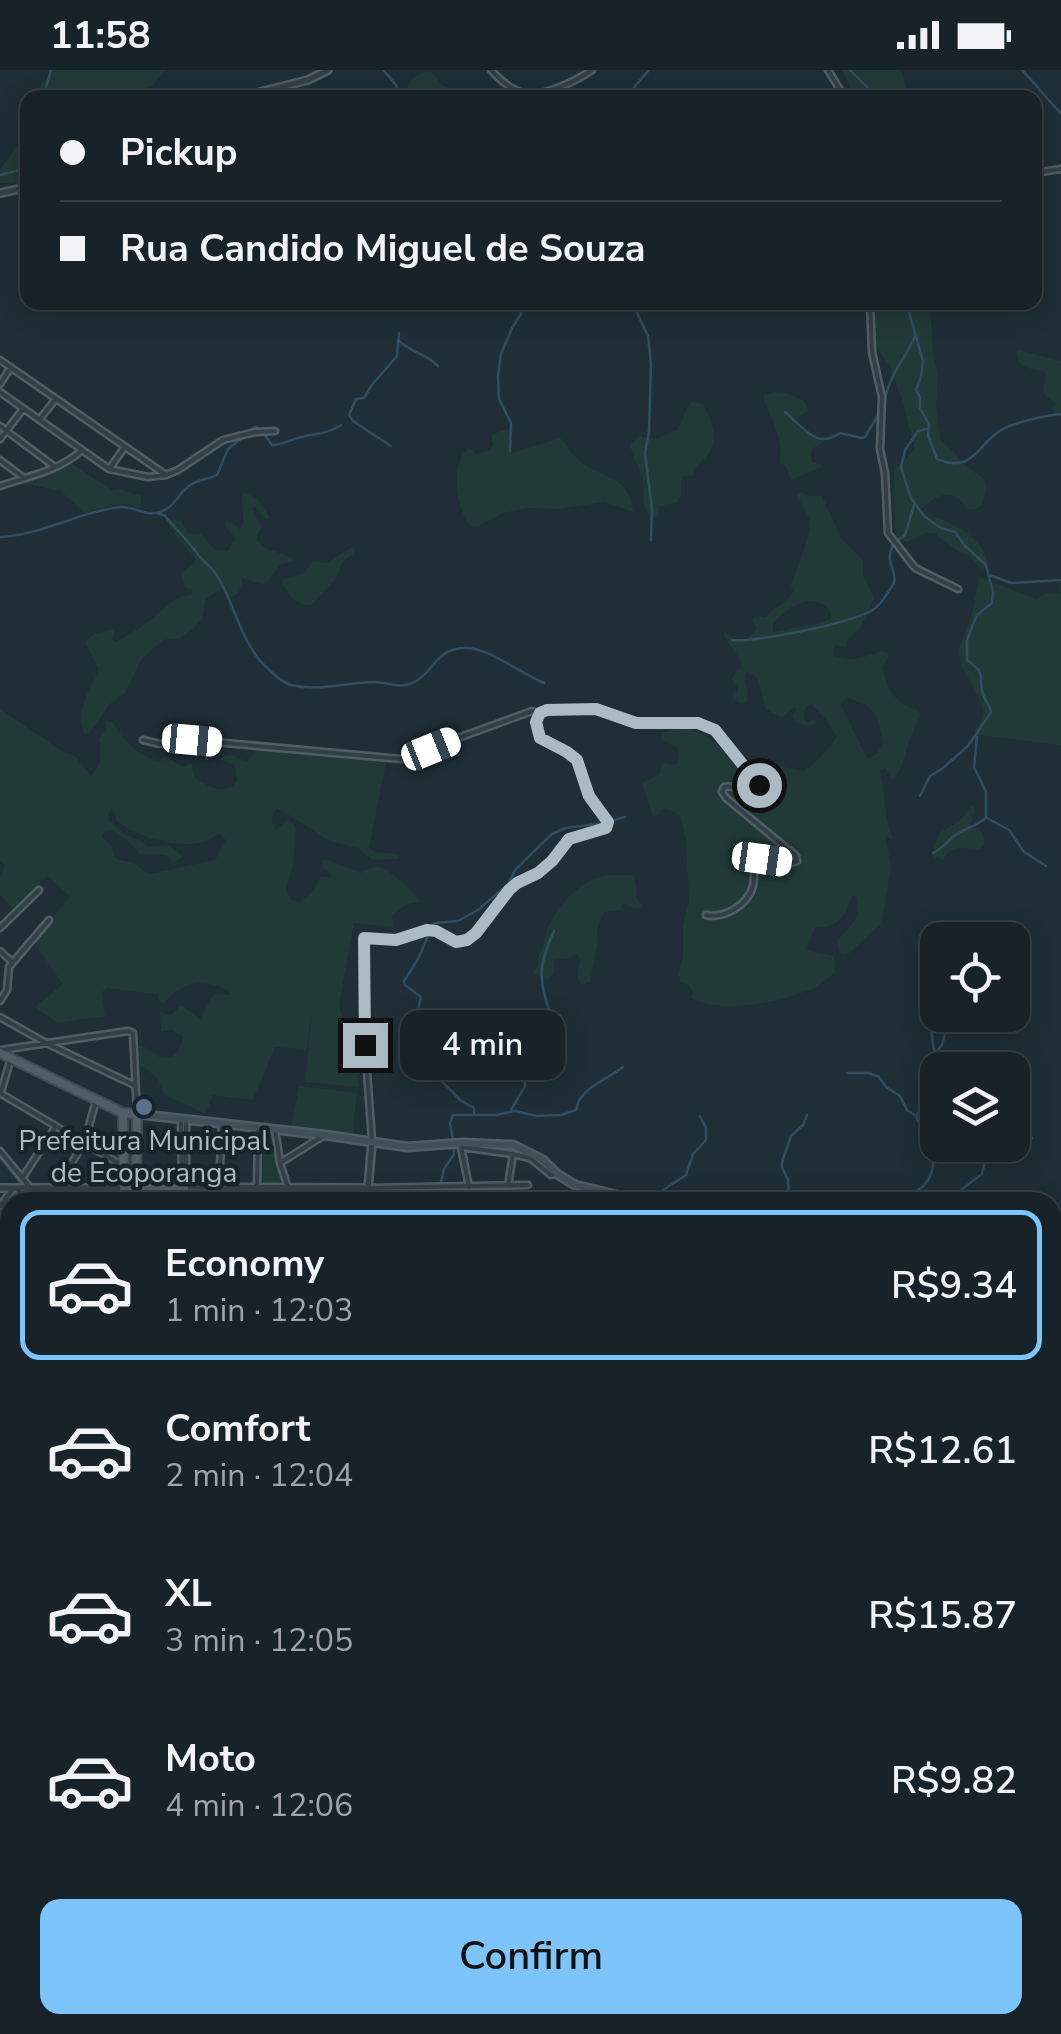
<!DOCTYPE html>
<meta charset="utf-8">
<style>
:root{--surface:#172229;--page:#202a31;--text:#f1f3f6;--muted:#9ea4a8;--line:#363f46;--accent:#7cc4fa}
body{margin:0;font-family:"Nunito Sans",sans-serif;background:var(--page);color:var(--text);height:100vh;display:flex;flex-direction:column;font-size:38px;white-space:nowrap}
*{box-sizing:border-box;margin:0}
p{font-size:32px;color:var(--muted)}
.icon{flex:none;width:55px;height:55px;fill:none;stroke:currentColor;stroke-width:2;stroke-linecap:round;stroke-linejoin:round}
.map{position:relative;flex:1;overflow:hidden}
.drawer{position:absolute;left:0px;top:1122px;width:1062px;height:842px;display:flex;flex-direction:column;background:var(--surface);border-radius:30px 30px 0 0;box-shadow:0 5px 25px #0003,0 0 0 2px var(--line)}
.drawer>*{flex:none}
.guide{position:absolute;left:20px;top:20px;width:1022px;height:220px;border-radius:20px;box-shadow:0 5px 25px #0003,0 0 0 2px var(--line);display:grid;align-content:center;height:220px;padding:0 40px;background:var(--surface)}
.tools{position:absolute;left:920px;top:852px;display:grid;gap:20px}
.tools a{display:grid;place-items:center;width:110px;height:110px;border-radius:20px;background:var(--surface);box-shadow:0 5px 25px #0003,0 0 0 2px var(--line);font-size:50px}
.end{position:absolute;width:45px;height:45px;margin:-22px;border:12px solid #acbac4;background:#111;box-shadow:0 0 0 5px #111}
.from{border-radius:50%}
.bubble{position:absolute;height:70px;border-radius:20px;background:var(--surface);box-shadow:0 5px 25px #0003,0 0 0 2px var(--line);font-size:32px;font-weight:600;line-height:70px;text-align:center}
.car{position:absolute;width:30px;height:60px;margin:-30px -15px;border-radius:12px;box-shadow:0 0 8px 2px #0007;background:linear-gradient(#fff 24%,#345 0 40%,#fff 0 76%,#345 0 86%,#fff 0)}
.guide b{display:flex;align-items:center;gap:35px;height:95px;font-size:38px}
.guide b+b{border-top:2px solid var(--line)}
.guide i{width:25px;height:25px;background:var(--text)}
ul{padding:18px 0 0;list-style:none}
li{display:flex;align-items:center;gap:30px;height:150px;margin:0 20px 15px;padding:0 20px;border:5px solid transparent;border-radius:20px}
li div{flex:1}
li b{display:block;font-size:38px}
li em{font-style:normal;font-weight:600}
li.current{border-color:var(--accent)}
li>.icon{width:90px;height:90px;stroke-width:1.5}
.action{display:flex;gap:20px;margin-top:auto;padding:20px 40px}
.action a{flex:1;height:115px;border-radius:20px;background:var(--accent);color:#111;font-size:40px;font-weight:600;line-height:115px;text-align:center}
.status{display:flex;justify-content:space-between;align-items:center;height:70px;padding:0 50px;background:var(--surface);direction:ltr}
.status svg{height:28px;fill:currentColor}
.map>svg:first-child{display:block}
.green{fill:#223a37;fill-rule:evenodd}
.lines{fill:none;stroke-linecap:round;stroke-linejoin:round}
.stream{stroke:#324d5f;stroke-width:2.5}
.minor-casing{stroke:#505d65;stroke-width:9}
.tertiary-casing{stroke:#505d65;stroke-width:10}
.secondary-casing{stroke:#505d65;stroke-width:11}
.primary-casing{stroke:#3f4b54;stroke-width:12}
.minor{stroke:#333f47;stroke-width:4}
.tertiary{stroke:#333f47;stroke-width:5}
.secondary{stroke:#404f5a;stroke-width:6}
.primary{stroke:#505e68;stroke-width:8}
.route{stroke:#acbac4;stroke-width:12}
.service-dot{fill:#5c6f8a;stroke:#18242c;stroke-width:4}
.labels{text-anchor:middle;stroke-width:9;stroke-linejoin:round;paint-order:stroke}
.poi-label{font-size:28px;fill:#acbac4;stroke:#18242c}
</style>
<div class="status"><b>11:58</b><svg viewBox="0 0 49 12"><path d="M0 12V9h3v3zM5 12V6h3v6zM10 12V3h3v9zM15 12V0h3v12zM26 1h20v11H26zM47 4h2v5h-2z"/></svg></div>
<div class="map">
<svg width="1061" height="1964" viewBox="0 0 1061 1964">
<rect width="100%" height="100%" fill="#1f2e37"/>
<path class="green" d="M 52,0 L 166,0 L 153,15 L 133,23 L 133,27 L 32,27 Z
M 842,0 L 899,0 L 903,4 L 908,27 L 855,27 Z
M 425,2 L 431,2 L 442,15 L 453,20 L 456,27 L 408,27 C 404,13 412,6 425,2 Z
M 27,62 L 27,112 L 20,114 L 0,113 L 0,100 Z
M 873,233 L 930,233 L 933,286 L 938,302 L 936,337 L 940,370 L 953,381 L 963,394 L 984,409 L 986,415 L 983,434 L 976,439 L 968,440 C 952,415 937,425 920,440 C 946,453 980,460 988,493 L 986,498 L 981,499 L 970,486 L 959,482 L 934,463 L 926,463 L 907,472 L 898,469 L 895,458 L 894,401 L 914,379 L 904,335 L 889,296 L 875,275 Z
M 1017,280 L 1061,291 L 1061,347 L 1051,339 L 1056,333 C 1042,325 1041,323 1046,309 L 1044,302 C 1031,297 1016,301 1017,280 Z
M 774,322 C 787,323 806,326 808,340 L 797,348 L 795,354 C 802,361 816,365 825,370 C 816,378 808,377 812,392 L 820,394 L 822,397 L 791,410 L 786,397 L 780,392 C 784,368 770,348 763,326 Z
M 693,332 L 703,334 C 711,347 720,371 708,384 C 701,393 696,393 694,405 L 681,407 L 681,425 L 678,432 L 660,436 L 658,446 L 652,448 C 637,432 647,423 642,407 C 638,395 633,387 630,375 L 639,366 L 656,369 L 678,359 L 688,336 Z
M 511,357 L 514,358 L 509,374 L 512,383 L 560,368 C 568,376 573,386 582,393 C 604,409 631,407 633,442 L 605,432 L 559,439 L 528,438 L 503,443 L 479,456 L 470,456 C 456,438 449,393 469,378 L 476,384 L 490,380 L 493,374 L 491,365 Z
M 72,394 L 112,420 L 119,419 L 141,426 L 141,439 C 120,427 105,440 84,442 L 60,421 L 22,413 L 22,411 Z
M 244,422 L 258,430 L 270,447 L 266,450 L 255,437 L 252,438 L 262,458 L 257,465 L 257,471 L 266,478 L 293,488 L 292,491 L 280,495 L 267,512 L 262,514 L 242,508 C 241,517 241,525 229,528 L 225,519 L 222,518 L 206,529 L 202,549 L 193,559 L 179,568 L 163,570 L 142,588 L 125,623 L 110,634 L 90,662 L 85,665 C 74,642 89,620 99,599 L 85,572 L 94,564 L 110,559 L 114,561 L 112,570 L 116,572 L 143,556 L 178,527 L 192,525 L 192,519 L 185,518 L 181,503 L 194,494 L 195,488 L 170,458 L 166,449 L 181,451 L 189,464 L 201,464 L 215,480 L 227,481 L 235,470 L 233,465 L 225,456 L 225,452 L 228,451 L 240,459 C 248,448 238,434 244,422 Z
M 800,422 L 811,426 L 822,426 L 841,468 L 863,490 L 863,506 L 874,528 L 860,559 L 848,569 L 847,577 L 835,575 L 833,579 L 834,586 C 851,592 864,588 880,581 L 888,583 L 889,586 L 882,598 C 888,619 895,635 918,640 L 921,645 C 917,653 912,661 910,670 C 904,685 904,698 892,710 L 885,698 L 880,701 C 886,723 883,747 893,768 L 890,770 L 885,765 L 891,797 L 882,852 L 851,882 L 845,885 L 839,883 L 837,871 C 851,854 860,853 857,827 L 852,825 C 845,848 838,858 815,857 L 807,878 L 809,881 L 834,886 L 835,902 C 829,907 823,913 816,917 C 783,932 724,945 691,928 L 693,922 L 689,915 L 681,912 L 678,904 L 683,888 L 683,855 L 689,830 L 686,770 L 680,745 L 673,741 L 663,739 L 658,745 L 653,747 L 642,713 L 660,704 L 661,695 L 664,693 L 674,695 L 679,692 C 682,675 673,676 661,669 L 661,663 C 700,650 715,671 738,699 L 746,695 L 752,698 L 775,695 L 803,701 C 819,691 826,681 837,667 L 824,647 L 811,634 L 805,638 L 803,648 L 807,652 L 815,649 L 816,654 L 812,656 L 796,653 L 793,646 L 796,640 L 794,637 L 782,648 L 766,639 C 760,625 764,607 746,601 C 743,612 750,621 747,632 C 740,636 733,630 732,623 L 737,622 L 738,618 L 731,609 L 741,597 L 741,591 L 723,565 L 726,562 L 735,571 L 747,569 L 757,559 L 752,550 L 755,546 L 766,547 C 774,536 789,533 793,520 L 791,516 C 795,503 811,465 810,454 C 809,444 801,434 796,425 ZM 812,531 C 822,534 832,536 831,549 L 821,553 L 773,562 L 773,553 C 784,542 795,532 812,531 ZM 848,628 C 876,637 879,646 883,674 C 878,682 876,687 867,688 L 840,633 Z
M 352,477 L 355,480 L 353,484 L 342,492 L 336,509 L 311,535 C 295,535 291,526 282,514 L 284,509 L 304,503 L 313,491 L 327,493 Z
M 979,507 L 1036,529 L 1048,523 L 1060,524 L 1058,516 L 1061,509 L 1061,675 L 978,665 L 974,662 C 976,657 981,654 982,649 C 988,629 959,603 959,583 C 960,571 966,564 969,553 C 974,539 976,522 979,507 Z
M 0,639 L 63,682 L 75,686 L 91,706 C 102,694 102,684 99,669 L 105,660 L 106,651 L 113,653 C 126,673 135,683 158,691 L 166,686 L 183,697 L 191,693 L 195,708 C 209,717 225,727 237,711 L 235,695 L 221,689 L 223,686 L 234,685 L 246,692 L 258,680 L 301,685 L 387,688 L 369,777 L 375,782 L 400,784 L 398,789 L 373,790 L 358,778 L 330,771 L 282,741 L 277,739 C 270,744 271,755 276,760 L 287,750 L 293,753 L 296,758 L 293,796 L 286,817 L 290,829 L 300,832 C 313,825 314,817 321,806 L 331,808 L 330,804 L 323,798 L 322,792 L 326,789 L 360,803 C 366,801 370,797 376,797 C 388,795 414,823 421,832 C 409,832 399,837 392,847 L 393,857 L 354,853 L 339,934 L 349,975 L 354,974 L 359,1017 L 305,1012 L 313,933 L 307,979 L 275,977 L 253,1030 L 213,1025 L 206,1044 L 165,1025 L 156,1007 L 135,991 L 135,978 L 142,975 L 161,988 C 175,990 182,979 182,966 L 172,960 L 161,962 L 160,942 L 171,945 L 181,935 L 200,949 L 212,927 L 216,924 L 229,925 L 229,921 C 204,908 181,911 164,934 L 159,931 L 157,924 L 107,918 L 102,922 L 105,946 L 57,953 L 35,937 L 63,914 L 32,870 L 70,827 L 48,806 L 40,812 L 39,820 L 14,841 L 0,825 L 0,806 L 5,796 L 0,790 ZM 112,738 L 115,740 L 116,750 C 134,767 180,779 204,772 C 207,771 217,766 219,764 L 226,770 L 215,790 L 149,804 L 134,793 L 116,789 L 111,776 L 102,766 L 105,762 L 113,761 L 129,772 L 140,784 L 165,785 L 174,792 L 183,787 L 170,776 L 147,776 L 141,771 L 125,764 L 109,751 L 109,743 Z
M 973,735 L 975,740 L 970,757 L 972,759 L 976,757 C 983,760 985,769 984,776 L 980,779 C 965,779 950,773 943,790 L 934,787 L 933,782 L 939,763 L 959,751 Z
M 609,805 L 634,805 L 637,821 L 636,826 L 642,837 L 634,839 L 624,833 L 620,840 L 604,842 L 597,858 L 598,870 L 590,912 L 582,915 C 575,908 578,898 581,890 L 577,884 L 569,888 L 554,890 L 554,904 L 547,910 L 533,903 L 538,896 L 537,889 C 544,879 544,868 548,858 C 558,833 583,808 609,805 Z
M 299,1016 L 357,1023 L 352,1066 L 291,1057 Z
M 260,1063 L 273,1063 L 282,1112 L 264,1113 L 259,1110 Z
M 1061,1352 L 1061,1435 L 1055,1440 L 1057,1443 L 1061,1444 L 1061,1964 L 822,1964 L 821,1955 L 1052,1955 L 1052,1364 Z
M 7,1419 L 10,1419 L 10,1723 L 1,1742 L 8,1784 L 7,1813 L 10,1840 L 2,1834 L 0,1845 L 0,1421 L 4,1423 Z
M 0,1875 L 4,1881 L 10,1881 L 10,1955 L 363,1955 L 357,1964 L 0,1964 Z
M 376,1955 L 589,1955 L 602,1964 L 373,1964 Z
M 613,1955 L 684,1955 L 680,1964 L 609,1964 Z
M 688,1955 L 789,1955 L 790,1964 L 688,1964 Z"/>
<g class="lines">
<path class="stream" d="M 383,0 L 396,15 L 401,28
M 850,0 L 870,20 L 868,28
M 1022,0 C 1036,14 1047,30 1061,43
M 43,28 L 51,0
M 555,28 L 578,20 L 626,27 L 649,0
M 20,96 L 28,74
M 0,105 L 16,101 L 28,92
M 632,232 L 648,266 L 651,294 L 649,361 L 645,383 L 652,439 L 651,470
M 906,232 L 923,291 L 921,307 L 916,320 L 920,327 L 920,338 L 929,354 L 928,365 L 937,389 C 976,405 977,371 1005,358 C 1020,351 1045,346 1061,344
M 398,270 C 409,281 426,284 438,296
M 884,335 C 887,307 905,290 915,266
M 785,342 C 803,357 816,380 840,363 L 861,368 L 865,367 L 880,342
M 247,362 L 255,357 L 260,359
M 264,364 L 272,375 C 282,375 287,371 298,368 C 315,363 325,365 341,355
M 391,376 L 353,351 L 349,345 L 356,329 L 364,328 L 371,316 L 397,286 L 399,263
M 510,381 L 511,353 L 499,329 L 498,306 L 501,284 L 512,258 L 521,244 L 521,232
M 158,443 L 165,446 C 177,460 190,473 200,487 C 205,493 212,497 216,504 C 235,533 240,572 266,597 C 273,604 282,612 291,615 C 319,622 347,612 374,612 C 387,612 399,619 412,613 C 434,604 436,576 468,578 C 490,579 522,604 544,613
M 0,467 C 43,465 80,441 122,437 C 134,436 145,447 160,442 C 174,438 178,424 189,416 C 197,409 208,410 217,405 L 228,379 L 243,367
M 897,471 L 905,465 L 914,435
M 990,505 L 1011,513 L 1061,510
M 732,570 C 757,572 854,553 874,539 C 883,533 888,522 894,513 C 897,498 884,494 893,475
M 920,726 L 930,706 L 943,698 L 968,676 L 991,642 C 990,636 986,632 984,627 C 975,607 991,607 967,590 L 967,570 L 977,545 L 992,533 L 993,522 L 986,495 L 965,476 L 955,462 L 941,458 L 924,446 L 911,428 L 901,397 L 905,380 L 918,361 L 927,359
M 987,748 L 1009,760 L 1024,782 L 1046,796
M 611,751 L 625,747
M 933,783 C 942,779 946,772 954,766 C 966,757 976,758 986,747 L 986,722 L 974,697 L 977,667
M 431,857 L 435,853 L 458,851 L 478,840 L 508,814 L 516,799 L 552,764 L 566,758 L 605,753
M 429,864 L 418,889 L 404,911 L 405,915 L 421,927 L 418,939 L 423,941 L 429,957 C 427,961 430,993 431,1000 L 460,1030 L 474,1038 L 474,1044
M 931,876 C 939,911 925,947 935,983
M 942,1000 C 958,993 976,993 991,1000
M 847,1003 L 869,1003 L 879,1007 L 886,1017 L 900,1026 L 907,1040 L 916,1046 C 918,1052 922,1055 925,1060 C 929,1066 932,1078 933,1085 C 936,1114 917,1123 894,1132
M 1012,1009 L 1014,1009
M 511,1040 L 525,1016 L 525,998 L 527,990 L 551,946 C 538,910 538,895 554,861
M 917,1045 L 928,1024 L 930,1002 L 935,983 L 942,975 L 946,960 L 954,953 L 963,951 L 968,945
M 453,1070 L 450,1053 L 453,1045 L 496,1045 L 515,1041 L 537,1046 L 561,1045 L 576,1040 C 580,1017 607,1010 623,997
M 0,1087 L 22,1115
M 441,1112 L 444,1099 L 454,1084 L 454,1078
M 26,1121 L 34,1132
M 648,1130 L 686,1105 L 693,1084 L 706,1070 L 706,1058 L 700,1046
M 438,1132 L 440,1122
M 789,1132 L 788,1110 L 782,1097 L 782,1092 L 791,1066 L 803,1055 L 807,1045
M 955,1132 L 961,1120 L 982,1104 L 985,1091 L 990,1087 L 1005,1085 L 1032,1068
M 0,1386 L 10,1386
M 1053,1444 L 1061,1438
M 1052,1448 L 1058,1459 C 1050,1482 1055,1506 1061,1529
M 987,1955 L 989,1964
M 1,1964 L 5,1946 L 10,1939
M 18,1964 L 30,1955
M 62,1964 L 68,1955
M 854,1964 L 862,1961 L 869,1955
M 966,1964 L 965,1959 L 969,1955"/>
<g class="minor-casing">
<path id="minor" d="M 491,0 C 499,9 512,20 524,23 C 544,27 576,11 592,0
M 828,0 L 845,28
M 1035,103 L 1061,99
M 870,232 L 872,282 L 882,327 L 880,379 L 885,403 L 888,463 L 915,498 L 958,519
M 0,290 L 166,405
M 0,314 L 11,297
M 0,322 L 109,399 L 148,407 L 166,405 L 178,400 L 223,370 L 255,362 L 275,361
M 39,350 L 55,330
M 0,356 L 55,397
M 0,369 L 23,339
M 0,390 L 24,408
M 110,398 L 124,378
M 0,416 C 27,407 60,400 81,381
M 143,670 L 160,674 L 192,670 L 401,689 L 532,641 L 539,643 L 547,640 L 596,639 L 637,653 L 698,653 L 715,660 L 759,715 L 759,721 C 747,724 736,714 724,717 L 722,722 L 726,728 L 796,786 L 797,791 L 791,793 L 756,790 C 753,799 755,807 753,816 C 748,835 724,849 706,845
M 0,858 L 39,820
M 0,881 L 11,891
M 0,931 L 7,920 L 9,897 L 49,850
M 0,947 L 46,973 L 134,1015
M 1,980 L 128,961 L 133,963 L 137,1044
M 1,1022 L 11,988
M 0,1023 L 123,1096
M 181,1049 L 182,1114
M 186,1052 L 186,1117
M 258,1058 L 257,1117 L 265,1132
M 275,1059 L 280,1093 L 288,1118
M 372,1070 L 365,975 L 364,868 L 395,870 L 427,860 L 436,861 L 456,871 L 467,870 L 476,863 L 509,820 L 517,813 L 538,803 L 552,791 L 569,769 L 606,758 L 608,752 L 589,726 L 577,690 L 567,681 L 540,668 L 537,651 L 539,643
M 84,1073 L 96,1031
M 462,1073 L 461,1077 L 513,1084 L 530,1088 L 551,1105 L 555,1104
M 461,1077 L 469,1117
M 0,1081 L 42,1132
M 280,1093 L 323,1066
M 23,1107 L 56,1056
M 508,1116 L 513,1084
M 57,1117 L 81,1078
M 219,1117 L 222,1054
M 294,1119 L 298,1132
M 327,1119 L 328,1132
M 18,1120 L 25,1132
M 130,1132 L 130,1118
M 366,1132 L 368,1118 L 528,1115
M 0,1136 L 12,1120
M 0,1175 L 10,1165
M 0,1182 L 10,1191
M 0,1214 L 10,1214
M 0,1267 L 10,1271
M 0,1276 L 10,1278
M 1052,1636 L 1061,1651"/>
</g>
<g class="tertiary-casing">
<path id="tertiary" d="M 237,28 L 308,10 L 328,0
M 0,123 L 28,117
M 184,1117 L 368,1118 L 372,1072
M 0,1118 L 124,1118"/>
</g>
<g class="secondary-casing">
<path id="secondary" d="M 137,1044 L 325,1065 L 407,1077 L 462,1073 L 513,1075 L 543,1090 L 557,1104 L 575,1115 L 646,1132
M 1052,1337 L 1061,1346"/>
</g>
<g class="primary-casing">
<path id="primary" d="M 0,983 L 123,1043 L 137,1044 L 136,1118
M 123,1043 L 124,1118 L 184,1117 L 186,1132
M 364,1964 L 372,1955"/>
</g>
<use href="#minor" class="minor"/>
<use href="#tertiary" class="tertiary"/>
<use href="#secondary" class="secondary"/>
<use href="#primary" class="primary"/>
</g>
<g class="lines">
<path class="route" d="M 365,975 L 364,868 L 396,870 L 427,860 L 436,861 L 456,872 L 467,870 L 476,863 L 509,820 L 517,813 L 538,803 L 552,791 L 569,769 L 606,758 L 608,752 L 589,726 L 577,690 L 567,682 L 540,668 L 536,652 L 540,643 L 547,640 L 596,639 L 636,653 L 698,653 L 715,660 L 759,715"/>
</g>
<circle class="service-dot" cx="144" cy="1037" r="10"/>
<g class="labels">
<g class="poi-label">
<text x="144" y="1080">Prefeitura Municipal<tspan x="144" dy="32">de Ecoporanga</tspan></text>
</g>
</g>
</svg>
<div class="tools">
<a><svg class="icon" aria-label="locate" viewBox="0 0 24 24"><circle cx="12" cy="12" r="6"/><path d="M12 2v4M12 18v4M2 12h4M18 12h4"/></svg></a>
<a><svg class="icon" aria-label="layers" viewBox="0 0 24 24"><path d="M12 4l9 5-9 5-9-5zM3 14l9 5 9-5"/></svg></a>
</div>
<i class="end from" style="left:759px;top:715px"></i>
<i class="end" style="left:365px;top:975px"></i>
<div class="bubble" style="left:400px;top:940px;width:165px">4 min</div>
<i class="car" style="left:192px;top:670px;rotate:95deg"></i>
<i class="car" style="left:431px;top:679px;rotate:68deg"></i>
<i class="car" style="left:762px;top:789px;rotate:98deg"></i>
<div class="guide">
<b><i class="from"></i>Pickup</b>
<b><i></i>Rua Candido Miguel de Souza</b>
</div>
<section class="drawer">
<ul>
<li class="current"><svg class="icon" aria-label="car" viewBox="0 0 24 24"><path d="M5 17H2v-5l4-1 3-4h7l3 4 3 1v5h-3M9 17h6M6 11h13"/><circle cx="7" cy="17" r="2"/><circle cx="17" cy="17" r="2"/></svg><div><b>Economy</b><p>1 min · 12:03</p></div><em>R$9.34</em></li>
<li><svg class="icon" aria-label="car" viewBox="0 0 24 24"><path d="M5 17H2v-5l4-1 3-4h7l3 4 3 1v5h-3M9 17h6M6 11h13"/><circle cx="7" cy="17" r="2"/><circle cx="17" cy="17" r="2"/></svg><div><b>Comfort</b><p>2 min · 12:04</p></div><em>R$12.61</em></li>
<li><svg class="icon" aria-label="car" viewBox="0 0 24 24"><path d="M5 17H2v-5l4-1 3-4h7l3 4 3 1v5h-3M9 17h6M6 11h13"/><circle cx="7" cy="17" r="2"/><circle cx="17" cy="17" r="2"/></svg><div><b>XL</b><p>3 min · 12:05</p></div><em>R$15.87</em></li>
<li><svg class="icon" aria-label="car" viewBox="0 0 24 24"><path d="M5 17H2v-5l4-1 3-4h7l3 4 3 1v5h-3M9 17h6M6 11h13"/><circle cx="7" cy="17" r="2"/><circle cx="17" cy="17" r="2"/></svg><div><b>Moto</b><p>4 min · 12:06</p></div><em>R$9.82</em></li>
</ul>
<div class="action"><a>Confirm</a></div>
</section>
</div>
